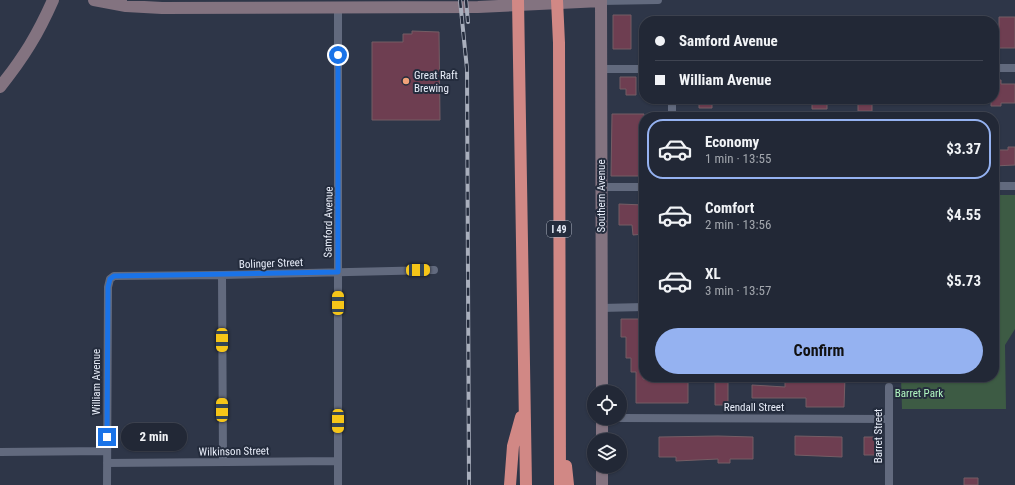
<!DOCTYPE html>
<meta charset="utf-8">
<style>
:root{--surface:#222836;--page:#2a303e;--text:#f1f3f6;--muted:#a2a6ad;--line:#3f4451;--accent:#95b2f1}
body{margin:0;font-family:"Roboto Condensed",sans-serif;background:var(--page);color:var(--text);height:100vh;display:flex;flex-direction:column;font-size:15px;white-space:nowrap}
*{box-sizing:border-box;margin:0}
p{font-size:13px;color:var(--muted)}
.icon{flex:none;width:22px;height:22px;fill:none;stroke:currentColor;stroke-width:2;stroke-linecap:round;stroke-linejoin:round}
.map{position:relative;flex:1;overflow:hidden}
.panel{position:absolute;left:639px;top:112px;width:360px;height:270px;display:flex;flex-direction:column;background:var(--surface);border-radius:16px;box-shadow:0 1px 3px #0004,0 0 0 1px var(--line)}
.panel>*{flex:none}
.hud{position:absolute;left:639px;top:16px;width:360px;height:88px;border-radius:16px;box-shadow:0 1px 3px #0004,0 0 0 1px var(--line);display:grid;align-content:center;height:88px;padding:0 16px;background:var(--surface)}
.tools{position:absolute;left:587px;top:385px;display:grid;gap:8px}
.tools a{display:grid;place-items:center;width:40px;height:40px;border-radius:50%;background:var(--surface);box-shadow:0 1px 3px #0004,0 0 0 1px var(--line);font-size:20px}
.end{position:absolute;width:18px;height:18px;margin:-9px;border:5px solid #1a73e8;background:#fff;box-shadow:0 0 0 2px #fff}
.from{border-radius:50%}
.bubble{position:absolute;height:28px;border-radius:14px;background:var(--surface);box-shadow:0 1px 3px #0004,0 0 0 1px var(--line);font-size:13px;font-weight:700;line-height:28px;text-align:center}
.car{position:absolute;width:12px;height:24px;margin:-12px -6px;border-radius:5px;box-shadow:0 0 3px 1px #0007;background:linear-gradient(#f5c518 24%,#345 0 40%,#f5c518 0 76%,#345 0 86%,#f5c518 0)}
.hud b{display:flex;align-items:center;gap:14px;height:38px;font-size:15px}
.hud b+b{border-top:1px solid var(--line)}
.hud i{width:10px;height:10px;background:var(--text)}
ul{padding:7px 0 0;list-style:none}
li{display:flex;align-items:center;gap:12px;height:60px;margin:0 8px 6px;padding:0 8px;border:2px solid transparent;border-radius:16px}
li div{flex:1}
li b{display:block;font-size:15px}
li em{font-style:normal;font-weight:700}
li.on{border-color:var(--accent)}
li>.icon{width:36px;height:36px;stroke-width:1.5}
.button{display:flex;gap:8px;margin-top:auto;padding:8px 16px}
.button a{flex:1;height:46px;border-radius:24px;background:var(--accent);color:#111;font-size:16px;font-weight:700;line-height:46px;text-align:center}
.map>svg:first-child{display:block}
.green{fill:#3d5b44}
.building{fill:#6e3e51;stroke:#755d65}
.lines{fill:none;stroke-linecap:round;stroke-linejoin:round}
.street{stroke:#626a7e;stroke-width:8}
.secondary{stroke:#837380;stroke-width:12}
.highway{stroke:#d18885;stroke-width:12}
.rail-casing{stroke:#a9afbd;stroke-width:4}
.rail{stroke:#242c3d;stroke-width:2.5;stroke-dasharray:8;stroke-linecap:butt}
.route{stroke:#1a73e8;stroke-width:5}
.poi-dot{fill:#f0a279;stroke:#242c3d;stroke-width:1.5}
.labels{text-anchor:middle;stroke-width:4;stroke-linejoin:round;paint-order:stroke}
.shield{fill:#242c3d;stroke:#aeb4c1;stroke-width:1}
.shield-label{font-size:10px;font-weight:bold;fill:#e9eefa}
.poi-label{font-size:11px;fill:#e9eefa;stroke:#242c3d;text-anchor:start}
.street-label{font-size:11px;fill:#e9eefa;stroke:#242c3d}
.park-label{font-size:11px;fill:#b1f7c1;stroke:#242c3d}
</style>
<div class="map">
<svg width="1015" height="485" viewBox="0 0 1015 485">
<rect width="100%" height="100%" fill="#2e3648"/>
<path class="green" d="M 994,195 L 1015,195 L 1015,329 L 1005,345 L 1006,409 L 902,409 L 901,377 L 994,377 Z"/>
<path class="building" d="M 613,15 L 631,15 L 631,49 L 613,49 Z
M 999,17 L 1015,17 L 1015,48 L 999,48 Z
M 412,31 L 439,32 L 440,120 L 372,120 L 372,42 L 403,42 L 403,34 L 412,34 Z
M 620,77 L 636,77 L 636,95 L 626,95 L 626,89 L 620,89 Z
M 994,80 L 1001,80 L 1001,84 L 1015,84 L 1015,103 L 1001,103 L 1001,106 L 991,106 L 991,99 L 994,99 Z
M 699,99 L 712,99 L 712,108 L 699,108 Z
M 812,99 L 827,99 L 827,109 L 812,109 Z
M 858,99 L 872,99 L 872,111 L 858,111 Z
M 612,114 L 644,114 L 644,176 L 611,176 Z
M 1008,147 L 1015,147 L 1015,165 L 994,166 L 994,150 L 1008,150 Z
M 619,204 L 644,205 L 644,234 L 633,235 L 632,225 L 619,225 Z
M 621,319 L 642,319 L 642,344 L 644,344 L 643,379 L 688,380 L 688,403 L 636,403 L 636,372 L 631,372 L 631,358 L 626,358 L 626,337 L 621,337 Z
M 785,377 L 845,377 L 844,407 L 806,407 L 806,398 L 752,398 L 752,385 L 785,387 Z
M 715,380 L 728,380 L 728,405 L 715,405 Z
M 718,436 L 753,437 L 753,459 L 730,459 L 730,463 L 718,463 L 718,459 L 676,461 L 676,457 L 659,457 L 659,437 Z
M 795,436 L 842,437 L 842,457 L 795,455 Z
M 864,437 L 876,437 L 876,455 L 864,455 Z
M 964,478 L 978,478 L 978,485 L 964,485 Z"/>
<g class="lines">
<path class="street" d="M 601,1 L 658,0
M 338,7 L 338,485
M 994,68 L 1015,68
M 601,69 L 644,69
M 672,99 L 672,117
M 994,186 L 1015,186
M 601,187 L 644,187
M 222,275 L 223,462
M 601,308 L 644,307
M 889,387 L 889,485
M 620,418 L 889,419
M 0,452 L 107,451
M 107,463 L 338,461
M 107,485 L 108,287 L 110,279 L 114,276 L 222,275 L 434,270"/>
<path class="secondary" d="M 94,0 L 126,6 L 162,8 L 478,7 L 601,1
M 601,0 L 602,392
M 0,87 C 24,57 38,34 53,0
M 602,418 L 602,440
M 602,466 L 602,485"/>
<path class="highway" d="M 518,0 L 526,485
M 557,0 L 559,43 L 560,485
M 566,466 L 568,485
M 510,485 L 513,446 L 521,417"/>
<g class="rail-casing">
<path id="rail" d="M 460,0 L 467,69 L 469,485
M 466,0 L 468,22"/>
</g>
<use href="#rail" class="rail"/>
</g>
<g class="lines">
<path class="route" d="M 107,437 L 108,287 L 110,279 L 114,276 L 338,272 L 338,55"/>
</g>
<circle class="poi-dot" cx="406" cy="81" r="4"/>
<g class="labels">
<rect class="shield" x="547" y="221" width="24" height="16" rx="3"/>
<g class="shield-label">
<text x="559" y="233">I 49</text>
</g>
<g class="poi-label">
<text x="414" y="79">Great Raft<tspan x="414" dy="13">Brewing</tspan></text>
</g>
<g class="street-label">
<text transform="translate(601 196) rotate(-90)" y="4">Southern Avenue</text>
<text transform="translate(328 222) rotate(-89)" y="4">Samford Avenue</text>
<text transform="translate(271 263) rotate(-2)" y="4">Bolinger Street</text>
<text transform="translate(96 382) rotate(-90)" y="4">William Avenue</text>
<text x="754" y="411">Rendall Street</text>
<text transform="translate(878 436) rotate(-90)" y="4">Barret Street</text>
<text transform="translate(234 451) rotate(-1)" y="4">Wilkinson Street</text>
</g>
<g class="park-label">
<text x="919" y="397">Barret Park</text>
</g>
</g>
</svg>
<div class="tools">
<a><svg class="icon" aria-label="locate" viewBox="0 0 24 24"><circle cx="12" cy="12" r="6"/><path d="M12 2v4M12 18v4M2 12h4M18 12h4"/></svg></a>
<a><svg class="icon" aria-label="layers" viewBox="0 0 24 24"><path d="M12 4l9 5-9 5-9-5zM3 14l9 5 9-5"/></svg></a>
</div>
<i class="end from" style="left:338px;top:55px"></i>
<i class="end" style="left:107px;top:437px"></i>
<div class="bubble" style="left:121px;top:423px;width:66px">2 min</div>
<i class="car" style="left:418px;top:270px;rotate:89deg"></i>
<i class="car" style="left:338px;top:303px;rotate:0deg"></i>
<i class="car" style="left:222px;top:340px;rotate:180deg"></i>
<i class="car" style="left:222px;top:410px;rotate:0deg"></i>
<i class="car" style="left:338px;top:421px;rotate:180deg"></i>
<div class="hud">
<b><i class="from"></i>Samford Avenue</b>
<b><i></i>William Avenue</b>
</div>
<section class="panel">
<ul>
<li class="on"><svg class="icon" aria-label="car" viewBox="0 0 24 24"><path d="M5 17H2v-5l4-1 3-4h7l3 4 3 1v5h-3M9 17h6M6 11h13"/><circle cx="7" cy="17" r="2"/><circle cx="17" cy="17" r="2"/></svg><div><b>Economy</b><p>1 min · 13:55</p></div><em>$3.37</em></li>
<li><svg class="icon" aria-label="car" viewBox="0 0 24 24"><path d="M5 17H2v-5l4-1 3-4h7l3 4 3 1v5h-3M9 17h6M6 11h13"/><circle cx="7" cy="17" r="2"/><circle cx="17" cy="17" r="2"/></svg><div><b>Comfort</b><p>2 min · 13:56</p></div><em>$4.55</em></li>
<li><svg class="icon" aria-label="car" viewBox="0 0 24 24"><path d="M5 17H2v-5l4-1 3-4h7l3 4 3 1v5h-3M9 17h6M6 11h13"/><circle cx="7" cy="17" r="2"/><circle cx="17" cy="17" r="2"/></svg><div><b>XL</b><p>3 min · 13:57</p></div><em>$5.73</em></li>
</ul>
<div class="button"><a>Confirm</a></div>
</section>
</div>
